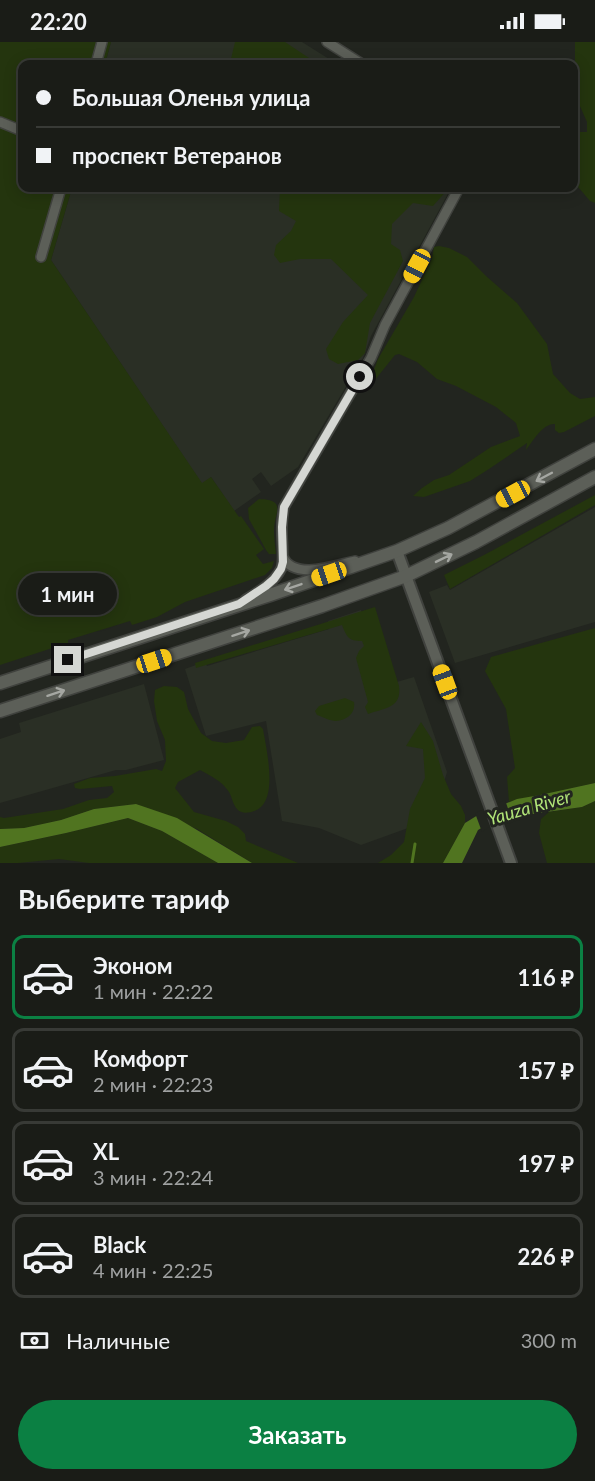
<!DOCTYPE html>
<html lang="ru">
<meta charset="utf-8">
<style>
:root{--surface:#1a1c17;--page:#232520;--text:#f1f3f6;--muted:#9fa1a1;--line:#383a36;--accent:#0b8043}
body{margin:0;font-family:Lato,sans-serif;background:var(--page);color:var(--text);height:100vh;display:flex;flex-direction:column;font-size:22px;white-space:nowrap}
*{box-sizing:border-box;margin:0}
p{font-size:20px;color:var(--muted)}
.icon{flex:none;width:33px;height:33px;fill:none;stroke:currentColor;stroke-width:2;stroke-linecap:round;stroke-linejoin:round}
.map{position:relative;height:821px;overflow:hidden}
.details{display:flex;flex-direction:column;background:var(--surface);flex:1}
.details>*{flex:none}
.guide{position:absolute;left:18px;top:18px;width:560px;height:132px;border-radius:12px;box-shadow:0 3px 15px #0003,0 0 0 2px var(--line);display:grid;align-content:center;height:132px;padding:0 18px;background:var(--surface)}
.end{position:absolute;width:27px;height:27px;margin:-14px;border:8px solid #d5d7d3;background:#111;box-shadow:0 0 0 3px #111}
.from{border-radius:50%}
.bubble{position:absolute;height:42px;border-radius:21px;background:var(--surface);box-shadow:0 3px 15px #0003,0 0 0 2px var(--line);font-size:20px;font-weight:700;line-height:42px;text-align:center}
.car{position:absolute;width:18px;height:36px;margin:-18px -9px;border-radius:8px;box-shadow:0 0 4px 2px #0007;background:linear-gradient(#f5c518 24%,#345 0 40%,#f5c518 0 76%,#345 0 86%,#f5c518 0)}
.guide b{display:flex;align-items:center;gap:21px;height:57px;font-size:22px}
.guide b+b{border-top:2px solid var(--line)}
.guide i{width:15px;height:15px;background:var(--text)}
ul{padding:0;list-style:none}
li{display:flex;align-items:center;gap:18px;height:84px;margin:0 12px 9px;padding:0 6px;border:3px solid var(--line);border-radius:12px}
li div{flex:1}
li b{display:block;font-size:22px}
li em{font-style:normal;font-weight:700}
li.current{border-color:var(--accent)}
li>.icon{width:54px;height:54px;stroke-width:1.5}
h2{padding:0 18px;font-size:27px;line-height:72px}
.pay{display:flex;align-items:center;gap:15px;height:66px;padding:0 18px;font-size:22px}
.pay p{margin-inline-start:auto}
.button{display:flex;gap:12px;margin-top:auto;padding:12px 18px}
.button a{flex:1;height:69px;border-radius:36px;background:var(--accent);color:#fff;font-size:24px;font-weight:700;line-height:69px;text-align:center}
.status{display:flex;justify-content:space-between;align-items:center;height:42px;padding:0 30px;background:var(--surface);direction:ltr}
.status svg{height:16px;fill:currentColor}
.map>svg:first-child{display:block}
.built{fill:#2a2f25}
.green{fill:#24350e}
.water{fill:#507420}
.pier{fill:#22251f}
.lines{fill:none;stroke-linecap:round;stroke-linejoin:round}
.stream{stroke:#507420;stroke-width:3}
.minor-casing{stroke:#40423e;stroke-width:12}
.tertiary-casing{stroke:#40423e;stroke-width:14}
.secondary-casing{stroke:#40423e;stroke-width:15}
.minor{stroke:#5c5f58;stroke-width:9}
.tertiary{stroke:#5c5f58;stroke-width:10}
.secondary{stroke:#5c5f58;stroke-width:12}
.oneway{stroke:#a5a7a2}
.route{stroke:#d5d7d3;stroke-width:8}
.labels{text-anchor:middle;stroke-width:6;stroke-linejoin:round;paint-order:stroke}
.water-label{font-size:18px;font-style:italic;fill:#b1e578;stroke:#22251f}
</style>
<div class="status"><b>22:20</b><svg viewBox="0 0 49 12"><path d="M0 12V9h3v3zM5 12V6h3v6zM10 12V3h3v9zM15 12V0h3v12zM26 1h20v11H26zM47 4h2v5h-2z"/></svg></div>
<div class="map">
<svg width="595" height="821" viewBox="0 0 595 821">
<rect width="100%" height="100%" fill="#22251f"/>
<path class="built" d="M 111,0 L 302,0 L 337,22 L 105,22 Z
M 72,146 L 451,146 L 371,294 L 363,316 L 298,425 L 271,444 L 261,430 L 252,437 L 261,450 L 234,469 L 211,435 L 202,442 L 51,218 Z
M 595,465 L 595,580 L 455,621 L 429,550 L 447,543 L 450,548 Z
M 361,568 L 383,644 L 414,635 L 447,730 L 433,777 L 361,803 L 319,786 L 282,779 L 266,679 L 206,694 L 185,627 L 204,620 L 207,624 L 329,587 L 328,579 Z
M 144,642 L 164,718 L 126,728 L 116,728 L 0,761 L 0,697 L 21,690 L 19,681 Z"/>
<path class="green" d="M 0,0 L 111,0 L 105,22 L 22,22 L 22,146 L 72,146 L 51,218 L 202,441 L 211,435 L 239,475 L 241,474 L 264,507 L 256,513 L 263,522 L 274,519 L 272,526 L 265,533 L 185,560 L 157,575 L 132,583 L 130,579 L 68,598 L 68,601 L 0,623 Z
M 235,0 L 285,0 L 318,22 L 235,22 L 230,21 Z
M 575,0 L 595,0 L 595,161 L 590,159 L 573,139 L 573,90 L 587,90 L 587,80 L 579,62 L 573,59 L 573,25 L 575,20 Z
M 280,146 L 449,146 L 433,164 L 413,161 L 392,182 L 391,202 L 400,208 L 403,219 L 370,281 L 365,311 L 358,318 L 338,322 L 329,317 L 326,307 L 343,280 L 368,253 L 331,217 L 300,217 L 280,221 L 274,213 L 276,203 L 291,189 L 296,179 L 279,169 Z
M 439,204 L 449,206 L 467,215 L 486,234 L 517,261 L 547,302 L 553,332 L 570,351 L 580,357 L 595,355 L 595,374 L 564,390 L 559,391 L 555,388 L 555,382 C 543,381 533,399 526,408 L 527,401 L 489,427 L 470,439 L 424,455 L 413,454 L 422,446 L 434,438 L 449,433 L 491,405 L 520,394 L 516,381 L 496,365 L 456,344 L 437,337 L 417,320 L 399,312 L 395,313 L 366,349 L 378,317 L 414,255 L 432,216 L 434,205 Z
M 595,453 L 595,463 L 450,547 L 444,533 L 484,513 Z
M 259,457 C 288,458 274,471 274,488 C 274,496 275,504 276,512 L 269,512 L 266,508 L 249,477 L 248,466 Z
M 375,565 L 399,644 C 402,666 385,666 368,672 L 365,665 L 368,660 L 356,616 L 359,609 L 364,604 L 362,599 C 348,599 347,595 342,583 L 196,626 L 195,621 Z
M 595,586 L 595,741 L 509,760 L 507,735 L 515,726 L 506,667 L 485,629 L 491,615 Z
M 164,644 L 177,645 L 184,650 L 188,667 L 201,691 L 212,699 L 226,701 L 244,698 L 252,685 L 260,684 L 263,687 C 266,706 280,761 254,769 C 249,771 241,772 237,767 C 233,763 232,755 229,750 C 222,739 211,734 200,728 L 178,740 L 175,746 L 194,770 L 226,779 L 238,785 L 245,792 L 246,799 L 298,821 L 252,821 L 197,787 L 136,762 L 94,767 L 61,778 L 24,786 L 0,787 L 0,775 L 4,776 L 63,767 L 89,758 L 107,756 L 114,750 L 112,744 L 80,747 L 75,746 L 74,742 L 90,736 L 115,734 L 156,727 L 162,729 L 166,719 L 165,698 L 157,679 L 154,659 L 155,648 Z
M 345,656 L 354,660 C 356,671 347,678 336,679 C 330,679 323,675 317,673 L 315,669 L 319,664 Z
M 421,680 L 433,699 L 443,733 L 451,752 L 461,764 L 465,773 L 465,781 L 443,821 L 378,821 L 391,813 L 404,800 L 410,767 L 425,736 L 423,707 L 406,704 Z
M 595,759 L 595,821 L 547,821 L 539,791 L 541,777 L 549,770 L 582,765 Z
M 128,776 L 162,789 L 218,821 L 89,821 L 59,817 L 18,821 L 0,821 L 0,805 L 66,791 Z"/>
<path class="water" d="M 595,741 L 595,759 L 582,765 L 505,776 L 490,781 L 478,788 L 462,821 L 443,821 L 465,781 L 478,773 L 517,757 L 540,753 Z
M 136,762 L 177,776 L 252,821 L 218,821 L 162,789 L 128,776 L 66,791 L 0,805 L 0,787 L 24,786 L 61,778 L 94,767 Z"/>
<path class="pier" d="M 505,758 L 512,778 L 492,783 L 482,790 L 475,771 Z"/>
<g class="lines">
<path class="stream" d="M 412,821 L 415,802"/>
<g class="minor-casing">
<path id="minor" d="M 327,0 L 362,22
M 96,22 L 102,0
M 0,80 L 22,89
M 41,215 L 61,146
M 283,515 C 294,539 336,523 355,519
M 245,558 C 258,550 274,541 281,527 C 285,518 281,495 282,484 C 282,478 283,472 284,465 L 371,316 L 385,283 L 459,146"/>
</g>
<g class="tertiary-casing">
<path id="tertiary" d="M 397,509 L 511,821"/>
</g>
<g class="secondary-casing">
<path id="secondary" d="M 0,641 L 270,553 L 397,509 L 448,486 L 595,407
M 0,669 L 322,564 L 406,534 L 476,500 L 595,435"/>
</g>
<use href="#minor" class="minor"/>
<use href="#tertiary" class="tertiary"/>
<use href="#secondary" class="secondary"/>
</g>
<defs><path id="oneway-shaft" d="M-6 0H5M1.5-3L5.5 0L1.5 3" fill="none" stroke-width="1.6" stroke-linecap="round" stroke-linejoin="round" transform="scale(1.5)"/></defs>
<g class="oneway">
<use href="#oneway-shaft" transform="translate(544 435) rotate(152)"/>
<use href="#oneway-shaft" transform="translate(444 516) rotate(-26)"/>
<use href="#oneway-shaft" transform="translate(293 545) rotate(161)"/>
<use href="#oneway-shaft" transform="translate(241 591) rotate(-18)"/>
<use href="#oneway-shaft" transform="translate(56 651) rotate(-18)"/>
</g>
<g class="lines">
<path class="route" d="M 68,618 L 239,562 L 266,544 L 274,537 L 281,527 L 283,520 L 282,485 L 284,465 L 360,335"/>
</g>
<g class="labels">
<g class="water-label">
<text transform="translate(529 766) rotate(-16)" y="6">Yauza River</text>
</g>
</g>
</svg>
<i class="end from" style="left:360px;top:335px"></i>
<i class="end" style="left:68px;top:618px"></i>
<div class="bubble" style="left:18px;top:531px;width:99px">1 мин</div>
<i class="car" style="left:417px;top:224px;rotate:208deg"></i>
<i class="car" style="left:513px;top:452px;rotate:242deg"></i>
<i class="car" style="left:329px;top:532px;rotate:251deg"></i>
<i class="car" style="left:154px;top:619px;rotate:72deg"></i>
<i class="car" style="left:445px;top:640px;rotate:340deg"></i>
<div class="guide">
<b><i class="from"></i>Большая Оленья улица</b>
<b><i></i>проспект Ветеранов</b>
</div>
</div>
<section class="details">
<h2>Выберите тариф</h2>
<ul>
<li class="current"><svg class="icon" aria-label="car" viewBox="0 0 24 24"><path d="M5 17H2v-5l4-1 3-4h7l3 4 3 1v5h-3M9 17h6M6 11h13"/><circle cx="7" cy="17" r="2"/><circle cx="17" cy="17" r="2"/></svg><div><b>Эконом</b><p>1 мин · 22:22</p></div><em>116 ₽</em></li>
<li><svg class="icon" aria-label="car" viewBox="0 0 24 24"><path d="M5 17H2v-5l4-1 3-4h7l3 4 3 1v5h-3M9 17h6M6 11h13"/><circle cx="7" cy="17" r="2"/><circle cx="17" cy="17" r="2"/></svg><div><b>Комфорт</b><p>2 мин · 22:23</p></div><em>157 ₽</em></li>
<li><svg class="icon" aria-label="car" viewBox="0 0 24 24"><path d="M5 17H2v-5l4-1 3-4h7l3 4 3 1v5h-3M9 17h6M6 11h13"/><circle cx="7" cy="17" r="2"/><circle cx="17" cy="17" r="2"/></svg><div><b>XL</b><p>3 мин · 22:24</p></div><em>197 ₽</em></li>
<li><svg class="icon" aria-label="car" viewBox="0 0 24 24"><path d="M5 17H2v-5l4-1 3-4h7l3 4 3 1v5h-3M9 17h6M6 11h13"/><circle cx="7" cy="17" r="2"/><circle cx="17" cy="17" r="2"/></svg><div><b>Black</b><p>4 мин · 22:25</p></div><em>226 ₽</em></li>
</ul>
<div class="pay"><svg class="icon" aria-label="cash" viewBox="0 0 24 24"><path d="M3 7h18v10H3z"/><circle cx="12" cy="12" r="2"/></svg>Наличные<p>300 m</p></div>
<div class="button"><a>Заказать</a></div>
</section>
